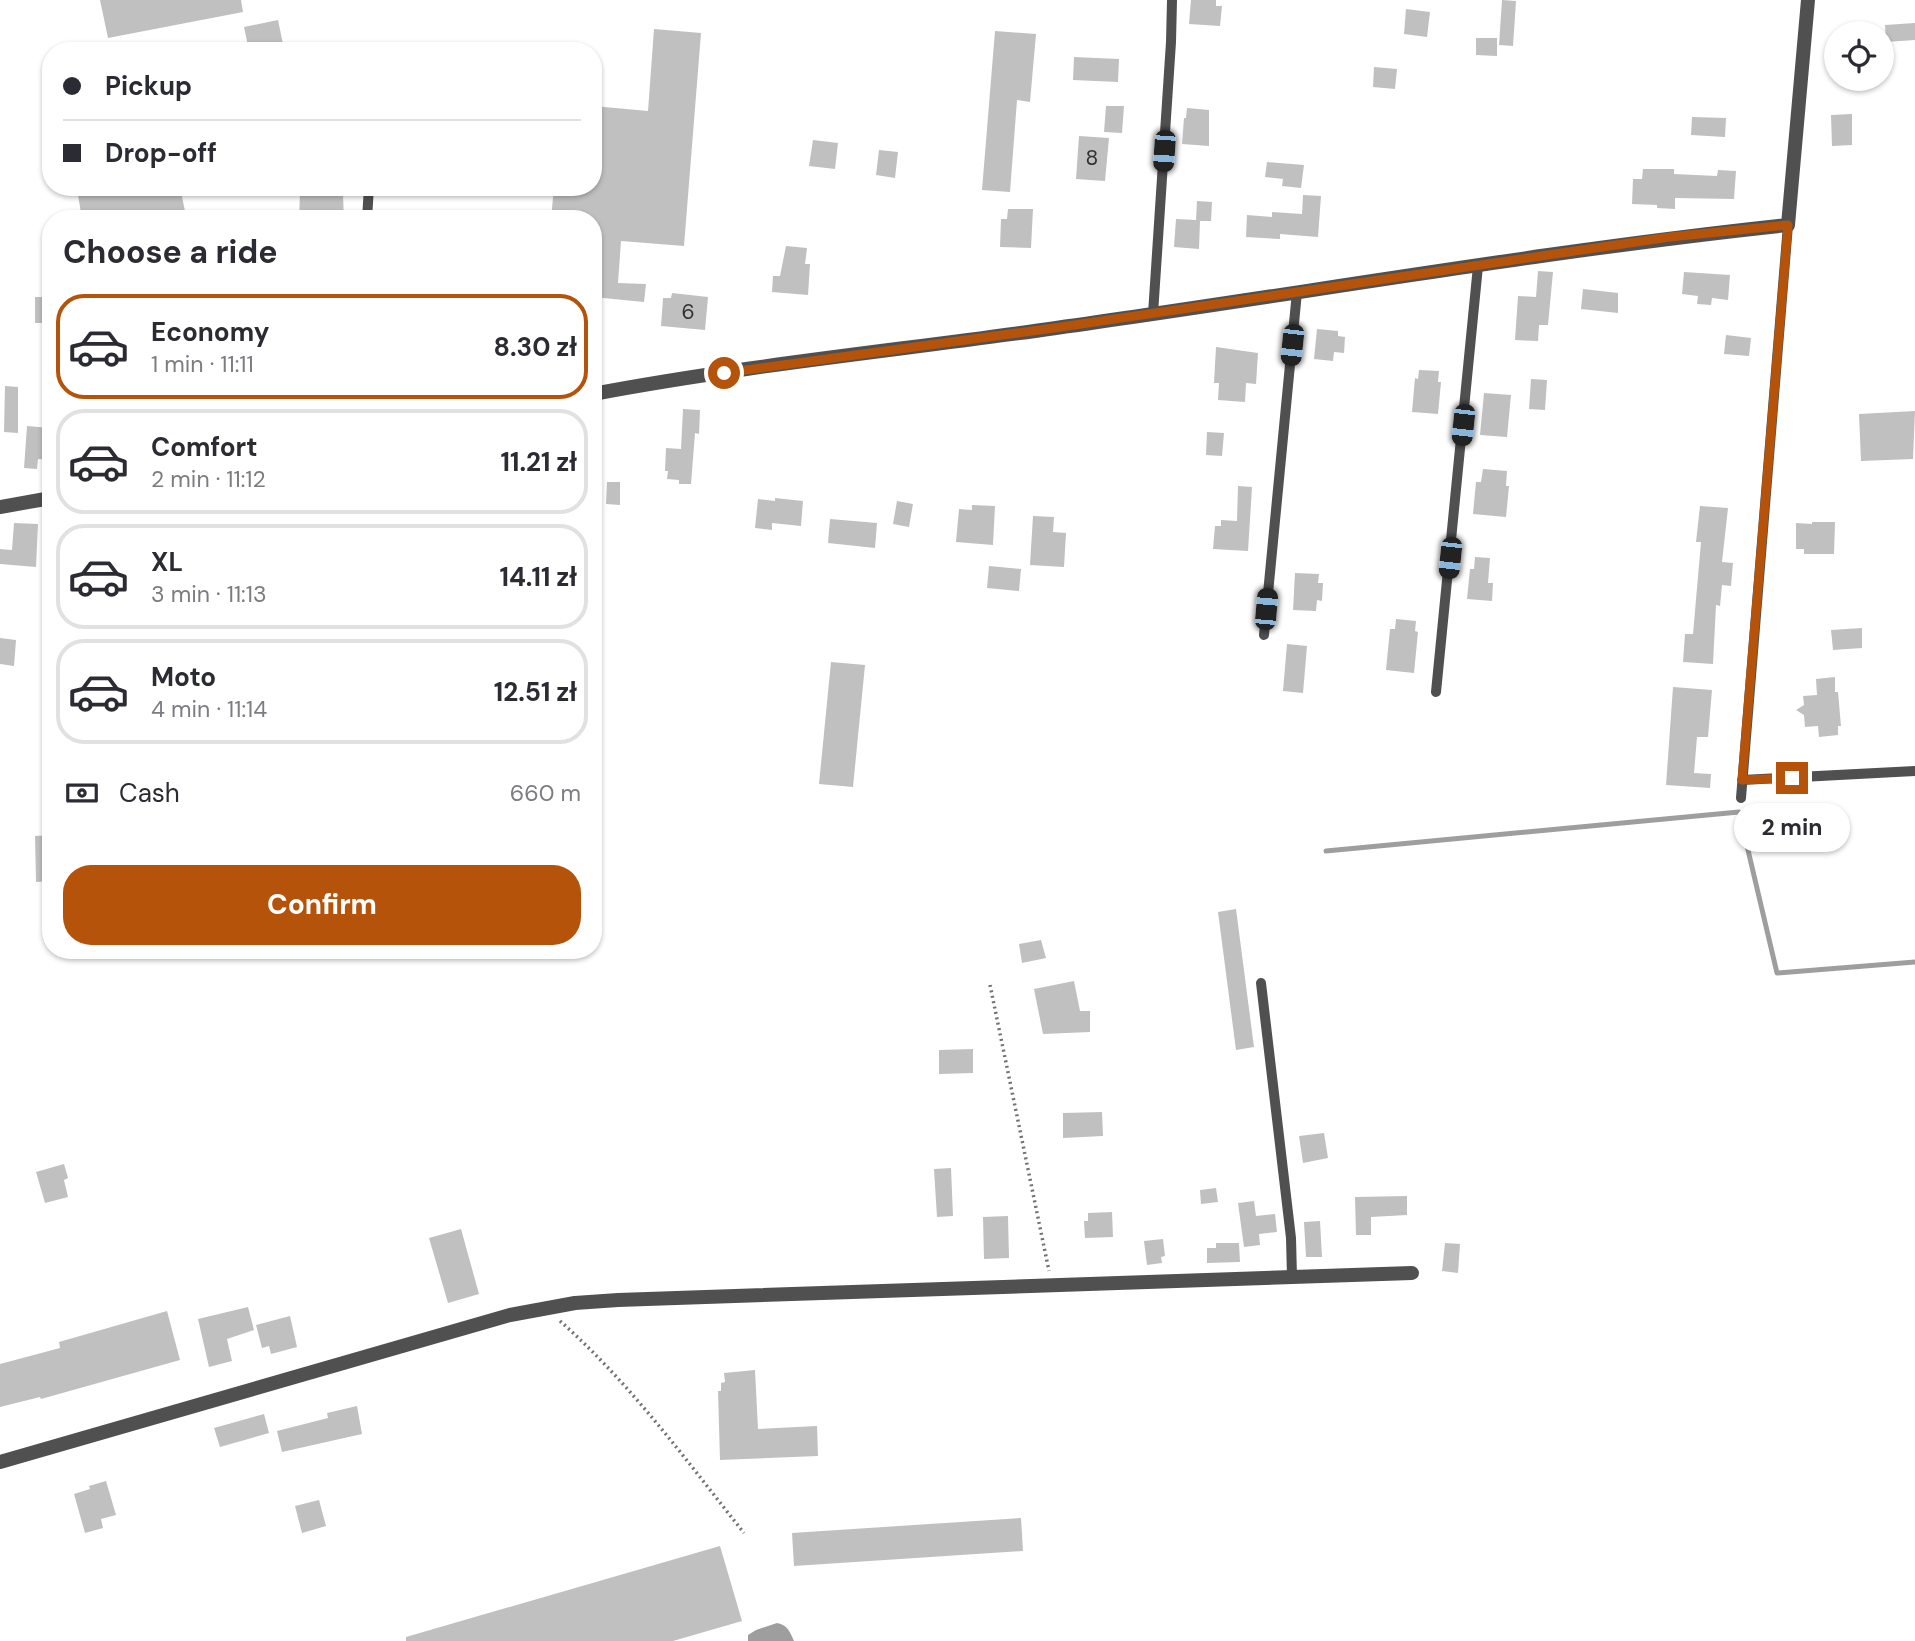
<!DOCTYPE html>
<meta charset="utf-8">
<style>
:root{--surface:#fff;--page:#f7f7f7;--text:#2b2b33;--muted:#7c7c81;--line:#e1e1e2;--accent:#b45309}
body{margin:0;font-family:"DM Sans",sans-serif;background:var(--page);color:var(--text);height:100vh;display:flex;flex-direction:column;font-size:26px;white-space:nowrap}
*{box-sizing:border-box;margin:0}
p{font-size:23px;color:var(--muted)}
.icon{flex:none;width:38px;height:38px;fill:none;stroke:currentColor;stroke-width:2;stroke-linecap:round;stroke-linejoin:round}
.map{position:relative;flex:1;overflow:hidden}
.drawer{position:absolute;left:42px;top:210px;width:560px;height:749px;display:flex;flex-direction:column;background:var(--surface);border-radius:28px;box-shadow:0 2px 5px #0004}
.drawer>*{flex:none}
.guide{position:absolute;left:42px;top:42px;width:560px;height:154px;border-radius:28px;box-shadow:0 2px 5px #0004;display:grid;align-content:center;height:154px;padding:0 21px;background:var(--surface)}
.tools{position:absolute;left:1824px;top:21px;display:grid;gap:14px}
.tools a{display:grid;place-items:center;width:70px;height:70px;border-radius:50%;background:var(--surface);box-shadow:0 2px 5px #0004;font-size:35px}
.end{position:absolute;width:32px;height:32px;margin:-16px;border:9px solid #b45309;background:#fff;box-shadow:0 0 0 4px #fff}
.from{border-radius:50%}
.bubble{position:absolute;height:49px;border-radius:24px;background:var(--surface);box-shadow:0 2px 5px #0004;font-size:23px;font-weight:700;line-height:49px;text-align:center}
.car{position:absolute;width:21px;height:42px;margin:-21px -10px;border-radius:9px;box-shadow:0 0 5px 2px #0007;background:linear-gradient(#222 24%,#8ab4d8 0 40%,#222 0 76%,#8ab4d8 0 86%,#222 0)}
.guide b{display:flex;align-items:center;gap:24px;height:66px;font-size:26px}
.guide b+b{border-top:2px solid var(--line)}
.guide i{width:18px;height:18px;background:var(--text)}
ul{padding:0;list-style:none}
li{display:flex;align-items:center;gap:21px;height:105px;margin:0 14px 10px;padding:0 7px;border:4px solid var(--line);border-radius:28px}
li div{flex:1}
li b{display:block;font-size:26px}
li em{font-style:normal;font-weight:700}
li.on{border-color:var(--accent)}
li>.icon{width:63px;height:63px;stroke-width:1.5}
h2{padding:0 21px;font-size:32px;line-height:84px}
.pay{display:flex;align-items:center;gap:18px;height:77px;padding:0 21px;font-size:26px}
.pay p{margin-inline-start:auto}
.primary-button{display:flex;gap:14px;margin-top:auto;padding:14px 21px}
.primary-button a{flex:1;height:80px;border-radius:28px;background:var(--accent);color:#fff;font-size:28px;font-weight:700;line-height:80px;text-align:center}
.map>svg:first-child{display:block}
.water{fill:#9e9e9e}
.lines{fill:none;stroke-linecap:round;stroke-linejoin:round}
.stream{stroke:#9e9e9e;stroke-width:5}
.building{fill:#c0c0c0}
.path{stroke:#727272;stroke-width:3.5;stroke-dasharray:2 3.5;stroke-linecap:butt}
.lane{stroke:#505050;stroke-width:10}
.street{stroke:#505050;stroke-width:14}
.route{stroke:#b45309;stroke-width:9}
.labels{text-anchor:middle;stroke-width:7;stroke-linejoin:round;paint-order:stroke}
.number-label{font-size:21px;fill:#303030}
</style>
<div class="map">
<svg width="1915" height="1641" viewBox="0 0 1915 1641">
<rect width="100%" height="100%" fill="#fff"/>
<path class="water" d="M 777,1623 C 788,1625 790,1632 794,1641 L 748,1641 L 748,1635 L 756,1630 Z"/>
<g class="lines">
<path class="stream" d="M 1326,851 L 1739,812 L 1777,973 L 1915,962"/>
</g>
<path class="building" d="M 100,0 L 241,0 L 243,12 L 108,38 Z
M 1191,0 L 1216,0 L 1216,6 L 1222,6 L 1220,26 L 1189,24 Z
M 1502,0 L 1516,1 L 1513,46 L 1499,45 Z
M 1406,9 L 1430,12 L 1427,37 L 1404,34 Z
M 278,20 L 284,49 L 249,51 L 244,27 Z
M 1915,23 L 1915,40 L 1886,42 L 1885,25 Z
M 654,29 L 701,33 L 684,246 L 621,241 L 618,283 L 646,284 L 644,302 L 593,297 L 593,280 L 599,281 L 602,254 L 593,254 L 593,219 L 551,219 L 554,187 L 593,187 L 593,106 L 648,111 Z
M 995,31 L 1036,34 L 1030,102 L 1017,100 L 1010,192 L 982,190 Z
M 1476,38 L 1497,38 L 1497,56 L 1476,55 Z
M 1074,57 L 1119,59 L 1118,82 L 1073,80 Z
M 1374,67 L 1397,69 L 1395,89 L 1373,87 Z
M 1106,106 L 1124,106 L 1122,133 L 1104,132 Z
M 1187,108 L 1209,110 L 1209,146 L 1182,144 L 1184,118 L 1186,118 Z
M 1852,114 L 1852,145 L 1832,146 L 1831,115 Z
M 1692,117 L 1726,118 L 1725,137 L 1691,135 Z
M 1079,136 L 1109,138 L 1105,181 L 1076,179 Z
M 813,140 L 838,143 L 835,169 L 809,166 Z
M 879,150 L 898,152 L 895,178 L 876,175 Z
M 1267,162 L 1304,165 L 1301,188 L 1282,186 L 1283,179 L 1265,177 Z
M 1643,169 L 1674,169 L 1674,174 L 1717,176 L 1718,170 L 1736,171 L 1734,199 L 1675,198 L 1675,209 L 1657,208 L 1657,205 L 1632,204 L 1633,179 L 1642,179 Z
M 127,187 L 180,187 L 186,216 L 173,219 L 82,219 L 78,195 Z
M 300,192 L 343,195 L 344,219 L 299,219 Z
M 1303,195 L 1321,196 L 1318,237 L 1280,234 L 1280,239 L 1246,237 L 1247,215 L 1272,217 L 1272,212 L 1302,214 Z
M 1197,201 L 1212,202 L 1211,221 L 1200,221 L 1199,249 L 1174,247 L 1176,219 L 1196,220 Z
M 1008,209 L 1033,209 L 1031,248 L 1000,247 L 1001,219 L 1007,219 Z
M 786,246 L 807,248 L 805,264 L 810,264 L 808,295 L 772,292 L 773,276 L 780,276 Z
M 1538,271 L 1553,272 L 1548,325 L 1539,325 L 1538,341 L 1515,340 L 1518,296 L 1536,297 Z
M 1684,272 L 1730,275 L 1728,300 L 1712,298 L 1711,305 L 1697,304 L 1698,296 L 1682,294 Z
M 1583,289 L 1618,293 L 1618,313 L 1581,309 Z
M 672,293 L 708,297 L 705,330 L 661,326 L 663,298 L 671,298 Z
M 35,297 L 51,297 L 51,323 L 35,323 Z
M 1317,329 L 1338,331 L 1338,336 L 1345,337 L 1344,353 L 1334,352 L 1333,361 L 1314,359 Z
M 1726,335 L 1751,338 L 1749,356 L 1724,354 Z
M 1216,347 L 1258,353 L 1256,384 L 1246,383 L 1245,402 L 1218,400 L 1219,383 L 1214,383 Z
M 1419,370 L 1439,371 L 1438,382 L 1441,382 L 1438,414 L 1412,412 L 1415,378 L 1418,379 Z
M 1531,379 L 1547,380 L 1545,410 L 1529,409 Z
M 5,386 L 18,387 L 18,433 L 4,432 Z
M 1484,393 L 1511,395 L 1507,437 L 1480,435 Z
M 683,409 L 700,410 L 699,434 L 695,433 L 691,484 L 679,484 L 679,480 L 667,479 L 668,471 L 665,471 L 666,448 L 681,449 Z
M 1915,411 L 1913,459 L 1861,461 L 1859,414 Z
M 27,426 L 51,428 L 51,460 L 38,459 L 37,469 L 24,468 Z
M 1207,432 L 1224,433 L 1222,456 L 1206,455 Z
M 1483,469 L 1507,471 L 1506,486 L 1509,486 L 1506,517 L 1473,514 L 1476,482 L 1481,482 Z
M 607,482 L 620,482 L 620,505 L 606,504 Z
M 1238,486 L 1252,487 L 1248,551 L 1213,549 L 1215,526 L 1221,526 L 1221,520 L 1237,521 Z
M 775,498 L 803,501 L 801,526 L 772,523 L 772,530 L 755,528 L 758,499 L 775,501 Z
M 897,501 L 913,504 L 909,527 L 893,524 Z
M 972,505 L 995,506 L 993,545 L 956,542 L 959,509 L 972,510 Z
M 1700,506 L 1728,508 L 1722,562 L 1733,563 L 1731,586 L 1722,585 L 1720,606 L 1716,605 L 1713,664 L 1683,662 L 1685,634 L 1693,634 L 1701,542 L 1696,542 Z
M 1033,516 L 1054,517 L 1053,532 L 1066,533 L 1064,567 L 1030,565 Z
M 830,519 L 877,523 L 875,548 L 828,543 Z
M 1812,522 L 1835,522 L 1834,554 L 1804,554 L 1804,549 L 1796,549 L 1796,523 L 1812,524 Z
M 14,523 L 38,524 L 36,567 L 0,564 L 0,549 L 12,550 Z
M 1475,557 L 1490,558 L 1488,583 L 1493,583 L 1492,601 L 1467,599 L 1470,569 L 1474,569 Z
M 989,566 L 1021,569 L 1019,591 L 987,588 Z
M 1295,573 L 1319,574 L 1318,583 L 1323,583 L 1322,601 L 1317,600 L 1316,611 L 1293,610 Z
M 1396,619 L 1416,621 L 1415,631 L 1418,632 L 1414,673 L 1386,670 L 1390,629 L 1395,629 Z
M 1862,628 L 1862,648 L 1833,650 L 1831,630 Z
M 0,638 L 16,640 L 14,666 L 0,664 Z
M 1287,644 L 1307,646 L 1303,693 L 1283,691 Z
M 831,662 L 865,665 L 853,787 L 819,784 Z
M 1835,677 L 1835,692 L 1838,692 L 1841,726 L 1838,726 L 1838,735 L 1819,737 L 1818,726 L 1805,727 L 1804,715 L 1796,710 L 1804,705 L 1803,696 L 1817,695 L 1816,679 Z
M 1673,687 L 1712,690 L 1708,737 L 1697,737 L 1694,773 L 1711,774 L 1710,788 L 1666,785 Z
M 51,835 L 51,881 L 36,882 L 35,836 Z
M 1236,909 L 1254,1047 L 1236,1050 L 1218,912 Z
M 1041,940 L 1046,958 L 1022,963 L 1019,944 Z
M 1074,981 L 1080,1011 L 1090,1011 L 1090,1032 L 1043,1034 L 1034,989 Z
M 973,1049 L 973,1073 L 939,1074 L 939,1050 Z
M 1102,1112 L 1103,1136 L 1063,1138 L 1063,1113 Z
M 1324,1133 L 1328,1158 L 1303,1163 L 1299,1136 Z
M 64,1164 L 68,1178 L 64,1180 L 68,1197 L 45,1203 L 36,1172 Z
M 951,1168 L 953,1216 L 937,1217 L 934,1169 Z
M 1216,1188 L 1218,1202 L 1201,1204 L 1200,1190 Z
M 1407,1196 L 1407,1215 L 1371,1217 L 1371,1235 L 1356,1235 L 1355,1197 Z
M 1254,1201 L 1256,1216 L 1275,1214 L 1277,1232 L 1259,1234 L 1260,1245 L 1244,1247 L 1238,1203 Z
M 1112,1212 L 1113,1237 L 1085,1238 L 1084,1221 L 1088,1221 L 1088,1213 Z
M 1008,1216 L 1009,1258 L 984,1259 L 983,1217 Z
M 1320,1221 L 1322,1257 L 1306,1257 L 1304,1222 Z
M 461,1229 L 479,1294 L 448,1303 L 429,1238 Z
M 1163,1239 L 1165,1256 L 1161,1257 L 1162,1263 L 1147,1265 L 1144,1241 Z
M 1216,1243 L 1239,1243 L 1240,1262 L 1207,1263 L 1207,1248 L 1216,1248 Z
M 1445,1243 L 1460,1244 L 1458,1273 L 1442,1271 Z
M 248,1307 L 254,1330 L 227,1339 L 232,1361 L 209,1367 L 198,1319 Z
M 167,1311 L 180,1360 L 41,1399 L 40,1397 L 0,1407 L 0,1364 L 60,1348 L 59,1342 Z
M 290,1316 L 297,1347 L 271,1354 L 269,1346 L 262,1348 L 256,1325 Z
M 755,1370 L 758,1429 L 817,1426 L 818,1456 L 720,1460 L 718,1391 L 721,1391 L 721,1383 L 725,1382 L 724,1373 Z
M 357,1406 L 362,1434 L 282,1452 L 277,1431 L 328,1418 L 327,1413 Z
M 264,1414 L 269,1433 L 220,1447 L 214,1428 Z
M 106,1481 L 116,1515 L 101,1519 L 103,1528 L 85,1533 L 74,1494 L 90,1489 L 89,1486 Z
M 319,1500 L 326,1526 L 302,1533 L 295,1506 Z
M 1021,1518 L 1023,1551 L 794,1566 L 792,1533 Z
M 720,1546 L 742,1621 L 673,1641 L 406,1641 L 406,1637 Z"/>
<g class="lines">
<path class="path" d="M 990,985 L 1049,1271
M 560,1321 C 630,1383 686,1460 744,1533"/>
<path class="lane" d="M 367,219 L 369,187
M 1153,314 L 1171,42 L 1172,0
M 1264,635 L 1297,292
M 1436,692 L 1478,266
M 1742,780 L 1915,771
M 1741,798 L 1788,225
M 1261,983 L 1291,1238 L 1292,1277"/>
<path class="street" d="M 593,394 C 746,365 902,350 1056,328 C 1300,294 1543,251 1788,225 L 1808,0
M 0,507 L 51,498
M 0,1462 L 510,1315 L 575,1303 L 618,1300 L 1412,1273"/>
</g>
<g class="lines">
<path class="route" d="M 724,373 L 1054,328 L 1670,237 L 1788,225 L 1742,780 L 1792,778"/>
</g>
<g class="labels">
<g class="number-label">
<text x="1092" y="165">8</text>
<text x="688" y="319">6</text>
</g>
</g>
</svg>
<div class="tools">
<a><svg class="icon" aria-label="locate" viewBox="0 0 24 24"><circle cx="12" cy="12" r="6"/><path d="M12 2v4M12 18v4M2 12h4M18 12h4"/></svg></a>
</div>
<i class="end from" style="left:724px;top:373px"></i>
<i class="end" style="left:1792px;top:778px"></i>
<div class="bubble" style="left:1734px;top:803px;width:116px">2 min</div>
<i class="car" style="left:1164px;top:151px;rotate:184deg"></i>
<i class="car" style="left:1292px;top:345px;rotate:186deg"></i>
<i class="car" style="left:1463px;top:425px;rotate:186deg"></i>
<i class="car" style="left:1450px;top:558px;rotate:186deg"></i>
<i class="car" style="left:1266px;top:609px;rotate:5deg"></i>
<div class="guide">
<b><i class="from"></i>Pickup</b>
<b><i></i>Drop-off</b>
</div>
<section class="drawer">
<h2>Choose a ride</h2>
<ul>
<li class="on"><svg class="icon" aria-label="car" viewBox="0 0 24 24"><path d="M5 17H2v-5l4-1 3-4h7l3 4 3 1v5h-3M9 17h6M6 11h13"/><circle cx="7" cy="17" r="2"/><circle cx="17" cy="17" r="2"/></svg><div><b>Economy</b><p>1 min · 11:11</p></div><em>8.30 zł</em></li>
<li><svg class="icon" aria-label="car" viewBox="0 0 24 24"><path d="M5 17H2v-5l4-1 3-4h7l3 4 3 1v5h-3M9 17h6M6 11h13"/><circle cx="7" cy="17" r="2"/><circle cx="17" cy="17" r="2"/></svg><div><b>Comfort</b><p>2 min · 11:12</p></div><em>11.21 zł</em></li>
<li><svg class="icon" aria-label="car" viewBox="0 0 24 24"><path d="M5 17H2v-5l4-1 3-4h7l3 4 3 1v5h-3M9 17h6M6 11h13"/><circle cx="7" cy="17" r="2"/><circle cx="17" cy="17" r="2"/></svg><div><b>XL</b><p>3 min · 11:13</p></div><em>14.11 zł</em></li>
<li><svg class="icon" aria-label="car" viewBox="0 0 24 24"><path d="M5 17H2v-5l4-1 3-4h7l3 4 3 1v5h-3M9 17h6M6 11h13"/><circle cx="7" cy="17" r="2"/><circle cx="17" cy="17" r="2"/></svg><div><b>Moto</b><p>4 min · 11:14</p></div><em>12.51 zł</em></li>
</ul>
<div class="pay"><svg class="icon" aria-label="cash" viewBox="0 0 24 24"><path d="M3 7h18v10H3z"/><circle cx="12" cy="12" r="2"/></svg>Cash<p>660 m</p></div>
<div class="primary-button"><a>Confirm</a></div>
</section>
</div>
